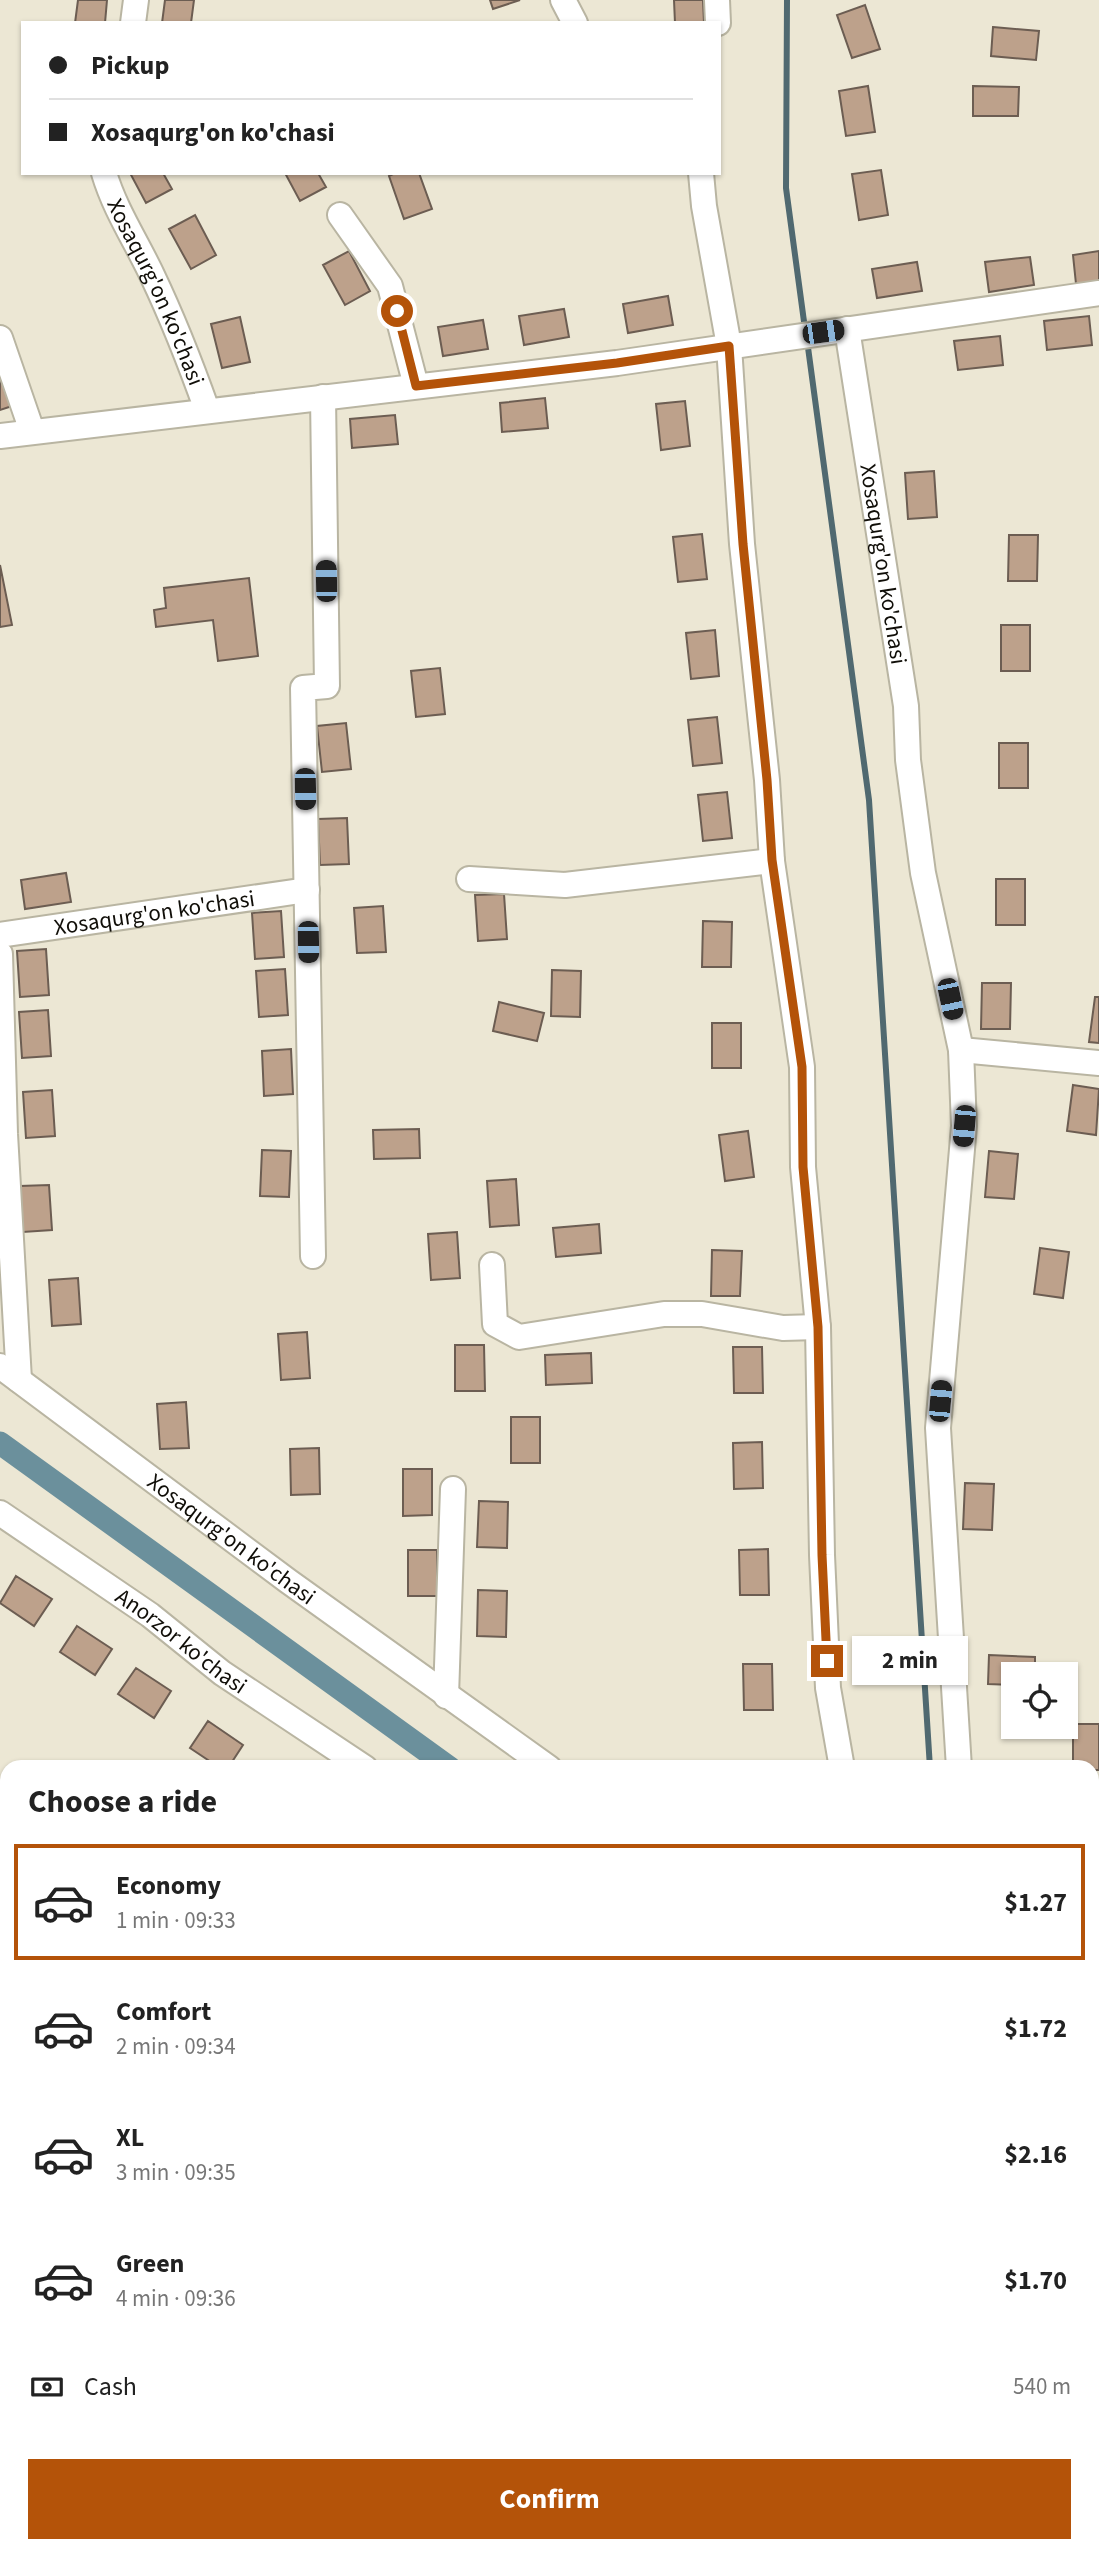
<!DOCTYPE html>
<meta charset="utf-8">
<style>
:root{--surface:#fff;--page:#f2f2f2;--text:#222;--muted:#767676;--line:#e0e0e0;--accent:#b45309}
body{margin:0;font-family:"Source Sans 3",sans-serif;background:var(--page);color:var(--text);height:100vh;display:flex;flex-direction:column;font-size:26px;white-space:nowrap}
*{box-sizing:border-box;margin:0}
p{font-size:23px;color:var(--muted)}
.icon{flex:none;width:38px;height:38px;fill:none;stroke:currentColor;stroke-width:2;stroke-linecap:round;stroke-linejoin:round}
.map{position:relative;flex:1;overflow:hidden}
.sheet{position:absolute;left:0px;top:1760px;width:1099px;height:793px;display:flex;flex-direction:column;background:var(--surface);border-radius:21px 21px 0 0;box-shadow:0 2px 5px #0004}
.sheet>*{flex:none}
.banner{position:absolute;left:21px;top:21px;width:700px;height:154px;border-radius:0px;box-shadow:0 2px 5px #0004;display:grid;align-content:center;height:154px;padding:0 28px;background:var(--surface)}
.fabs{position:absolute;left:1001px;top:1662px;display:grid;gap:14px}
.fabs a{display:grid;place-items:center;width:77px;height:77px;border-radius:0px;background:var(--surface);box-shadow:0 2px 5px #0004;font-size:35px}
.end{position:absolute;width:32px;height:32px;margin:-16px;border:9px solid #b45309;background:#fff;box-shadow:0 0 0 4px #fff}
.from{border-radius:50%}
.bubble{position:absolute;height:49px;border-radius:0px;background:var(--surface);box-shadow:0 2px 5px #0004;font-size:23px;font-weight:700;line-height:49px;text-align:center}
.car{position:absolute;width:21px;height:42px;margin:-21px -10px;border-radius:9px;box-shadow:0 0 5px 2px #0007;background:linear-gradient(#222 24%,#8ab4d8 0 40%,#222 0 76%,#8ab4d8 0 86%,#222 0)}
.banner b{display:flex;align-items:center;gap:24px;height:66px;font-size:26px}
.banner b+b{border-top:2px solid var(--line)}
.banner i{width:18px;height:18px;background:var(--text)}
ul{padding:0;list-style:none}
li{display:flex;align-items:center;gap:21px;height:116px;margin:0 14px 10px;padding:0 14px;border:4px solid transparent;border-radius:0px}
li div{flex:1}
li b{display:block;font-size:26px}
li em{font-style:normal;font-weight:700}
li.active{border-color:var(--accent)}
li>.icon{width:63px;height:63px;stroke-width:1.5}
h2{padding:0 28px;font-size:32px;line-height:84px}
.pay{display:flex;align-items:center;gap:18px;height:77px;padding:0 28px;font-size:26px}
.pay p{margin-inline-start:auto}
.button{display:flex;gap:14px;margin-top:auto;padding:14px 28px}
.button a{flex:1;height:80px;border-radius:0px;background:var(--accent);color:#fff;font-size:28px;font-weight:700;line-height:80px;text-align:center}
.map>svg:first-child{display:block}
.lines{fill:none;stroke-linecap:round;stroke-linejoin:round}
.stream{stroke:#506970;stroke-width:6}
.canal{stroke:#6b909c;stroke-width:23}
.building{fill:#bda18b;stroke:#6c5d52;stroke-width:2}
.street-casing{stroke:#b9b5a2;stroke-width:28}
.secondary-casing{stroke:#b9b5a2;stroke-width:38}
.street{stroke:#fff;stroke-width:24}
.secondary{stroke:#fff;stroke-width:35}
.route{stroke:#b45309;stroke-width:9}
.labels{text-anchor:middle;stroke-width:7;stroke-linejoin:round;paint-order:stroke}
.street-label{font-size:23px;fill:#100e08;stroke:#f9f5e1}
</style>
<div class="map">
<svg width="1099" height="2552" viewBox="0 0 1099 2552">
<rect width="100%" height="100%" fill="#ece7d4"/>
<g class="lines">
<path class="stream" d="M 787,0 L 786,188 L 805,329
M 807,340 L 869,800 L 930,1768
M 893,2552 L 894,2546"/>
<path class="canal" d="M 0,1443 L 450,1768
M 1092,1882 L 1099,1882"/>
</g>
<path class="building" d="M 78,0 L 107,0 L 105,23 L 75,23 Z
M 165,0 L 194,0 L 191,23 L 162,23 Z
M 490,0 L 520,0 L 493,9 Z
M 674,0 L 703,0 L 704,23 L 675,23 Z
M 865,5 L 880,49 L 852,58 L 837,15 Z
M 993,27 L 1039,31 L 1036,60 L 991,56 Z
M 868,86 L 875,132 L 846,136 L 839,91 Z
M 973,86 L 1019,87 L 1018,116 L 973,116 Z
M 881,170 L 888,215 L 859,220 L 852,174 Z
M 130,173 L 163,173 L 172,189 L 146,203 Z
M 285,173 L 318,173 L 326,187 L 300,201 Z
M 395,173 L 419,173 L 432,209 L 404,219 L 389,176 Z
M 195,215 L 216,255 L 191,269 L 169,229 Z
M 349,251 L 370,291 L 345,305 L 323,265 Z
M 1099,251 L 1099,281 L 1076,284 L 1073,255 Z
M 1030,257 L 1034,285 L 989,292 L 985,262 Z
M 917,262 L 922,291 L 877,298 L 872,269 Z
M 668,296 L 673,325 L 628,333 L 623,304 Z
M 564,309 L 569,337 L 524,345 L 519,316 Z
M 1089,316 L 1092,345 L 1047,350 L 1044,321 Z
M 240,317 L 250,362 L 222,368 L 211,324 Z
M 483,320 L 488,349 L 443,356 L 438,327 Z
M 1000,336 L 1003,365 L 958,370 L 954,341 Z
M 0,370 L 12,406 L 0,410 Z
M 545,398 L 548,428 L 502,432 L 500,403 Z
M 685,401 L 690,446 L 661,450 L 656,404 Z
M 395,415 L 398,444 L 352,448 L 350,419 Z
M 934,471 L 937,517 L 908,519 L 905,473 Z
M 702,534 L 707,579 L 678,582 L 673,537 Z
M 1009,535 L 1038,535 L 1037,581 L 1008,581 Z
M 0,565 L 12,625 L 0,627 Z
M 249,578 L 258,656 L 218,661 L 213,620 L 156,627 L 154,610 L 166,608 L 164,588 Z
M 1001,625 L 1030,625 L 1030,671 L 1001,671 Z
M 715,630 L 719,676 L 691,679 L 686,633 Z
M 440,668 L 445,714 L 416,717 L 411,671 Z
M 717,717 L 722,763 L 693,766 L 688,720 Z
M 346,723 L 351,769 L 322,772 L 317,726 Z
M 999,743 L 1028,743 L 1028,788 L 999,788 Z
M 727,792 L 732,838 L 703,841 L 698,795 Z
M 347,818 L 349,864 L 320,865 L 318,819 Z
M 66,873 L 71,902 L 25,909 L 21,880 Z
M 996,879 L 1025,879 L 1025,925 L 996,925 Z
M 504,894 L 507,939 L 478,941 L 475,895 Z
M 383,906 L 386,952 L 357,953 L 354,908 Z
M 281,911 L 284,957 L 255,959 L 252,913 Z
M 703,921 L 732,922 L 731,967 L 702,967 Z
M 46,949 L 49,995 L 20,997 L 17,951 Z
M 285,969 L 288,1015 L 259,1017 L 256,971 Z
M 552,970 L 581,971 L 580,1017 L 551,1016 Z
M 982,983 L 1011,983 L 1010,1029 L 981,1029 Z
M 1095,997 L 1099,997 L 1099,1043 L 1089,1042 Z
M 499,1002 L 544,1013 L 537,1041 L 493,1031 Z
M 48,1010 L 51,1056 L 22,1058 L 19,1012 Z
M 712,1023 L 741,1023 L 741,1068 L 712,1068 Z
M 291,1049 L 293,1094 L 264,1096 L 262,1051 Z
M 1073,1085 L 1099,1089 L 1096,1135 L 1067,1131 Z
M 52,1090 L 55,1136 L 26,1138 L 23,1092 Z
M 419,1129 L 420,1158 L 374,1159 L 373,1130 Z
M 748,1131 L 754,1177 L 725,1181 L 719,1135 Z
M 262,1150 L 291,1151 L 289,1197 L 260,1196 Z
M 989,1151 L 1018,1154 L 1014,1199 L 985,1197 Z
M 516,1179 L 519,1225 L 490,1227 L 487,1181 Z
M 49,1185 L 52,1230 L 23,1232 L 20,1186 Z
M 599,1224 L 601,1253 L 556,1257 L 553,1228 Z
M 457,1232 L 460,1278 L 431,1280 L 428,1234 Z
M 1040,1248 L 1069,1252 L 1063,1298 L 1034,1294 Z
M 712,1250 L 742,1251 L 740,1296 L 711,1296 Z
M 78,1278 L 81,1324 L 52,1326 L 49,1280 Z
M 307,1332 L 310,1378 L 281,1380 L 278,1334 Z
M 455,1345 L 484,1345 L 485,1391 L 455,1391 Z
M 733,1347 L 762,1347 L 763,1393 L 734,1393 Z
M 591,1353 L 592,1383 L 546,1385 L 545,1355 Z
M 186,1402 L 189,1448 L 160,1449 L 157,1404 Z
M 511,1417 L 540,1417 L 540,1463 L 511,1463 Z
M 762,1442 L 763,1488 L 734,1489 L 733,1443 Z
M 319,1448 L 320,1494 L 291,1495 L 290,1449 Z
M 403,1469 L 432,1469 L 432,1515 L 403,1516 Z
M 965,1483 L 994,1484 L 992,1530 L 963,1529 Z
M 479,1501 L 508,1502 L 507,1548 L 477,1547 Z
M 768,1549 L 769,1595 L 740,1595 L 739,1550 Z
M 408,1550 L 437,1550 L 437,1596 L 408,1596 Z
M 16,1576 L 52,1599 L 34,1626 L 0,1603 Z
M 478,1590 L 507,1591 L 506,1637 L 477,1636 Z
M 77,1626 L 112,1649 L 95,1675 L 60,1652 Z
M 989,1655 L 1035,1657 L 1035,1675 L 1013,1675 L 1013,1685 L 988,1684 Z
M 743,1664 L 772,1664 L 773,1710 L 744,1710 Z
M 136,1668 L 171,1691 L 154,1718 L 118,1694 Z
M 208,1721 L 243,1745 L 228,1768 L 220,1768 L 190,1748 Z
M 1073,1724 L 1099,1724 L 1099,1770 L 1092,1770 L 1092,1768 L 1073,1768 Z
M 1092,1955 L 1096,1955 L 1094,1992 L 1092,1992 Z
M 1092,2446 L 1099,2447 L 1099,2552 L 1057,2552 L 1058,2546 L 1092,2546 Z"/>
<g class="lines">
<g class="street-casing">
<g id="street">
<path d="M 563,0 L 575,23"/>
<path d="M 717,0 L 718,23"/>
<path d="M 133,23 L 136,0"/>
<path id="s1" d="M 104,173 C 115,210 136,241 152,275 C 173,319 191,365 207,410"/>
<path d="M 701,173 L 704,206 L 729,346 L 742,544 L 767,780 L 772,861 L 802,1067 L 803,1167 L 818,1327 L 822,1555 L 828,1688 L 842,1768"/>
<path d="M 340,215 L 390,286 L 416,386"/>
<path id="s2" d="M 847,329 L 906,706 L 908,760 L 923,873 L 961,1050 L 964,1126 L 938,1428 L 959,1768"/>
<path d="M 0,338 L 32,431"/>
<path d="M 0,436 L 617,363 L 1099,293"/>
<path d="M 469,879 L 565,885 L 772,861"/>
<path id="s3" d="M 0,935 L 307,890"/>
<path d="M 0,954 L 5,1134 L 19,1380"/>
<path d="M 961,1050 L 1099,1063"/>
<path d="M 313,1256 L 303,688 L 327,686 L 323,397"/>
<path d="M 492,1265 L 495,1324 L 519,1337 L 664,1314 L 702,1314 L 783,1328 L 818,1327"/>
<path id="s4" d="M 0,1366 L 288,1581 L 549,1768"/>
<path id="s5" d="M 0,1513 L 150,1615 L 222,1673 L 365,1768"/>
<path d="M 446,1696 L 453,1489"/>
<path d="M 1092,1821 L 1099,1821"/>
<path d="M 1092,1936 L 1099,1937"/>
<path d="M 848,2552 L 849,2546"/>
</g>
</g>
<g class="secondary-casing">
<path id="secondary" d="M 0,2474 L 7,2490
M 31,2546 L 33,2552"/>
</g>
<use href="#street" class="street"/>
<use href="#secondary" class="secondary"/>
</g>
<g class="lines">
<path class="route" d="M 397,311 L 416,386 L 617,363 L 729,346 L 743,544 L 767,780 L 772,860 L 802,1067 L 803,1167 L 818,1327 L 822,1555 L 827,1661"/>
</g>
<g class="labels">
<g class="street-label">
<text dy="8" stroke="none"><textPath href="#s1" startOffset="130">Xosaqurg'on ko'chasi</textPath></text>
<text dy="8" stroke="none"><textPath href="#s2" startOffset="238">Xosaqurg'on ko'chasi</textPath></text>
<text dy="8" stroke="none"><textPath href="#s3" startOffset="156">Xosaqurg'on ko'chasi</textPath></text>
<text dy="8" stroke="none"><textPath href="#s4" startOffset="289">Xosaqurg'on ko'chasi</textPath></text>
<text dy="8" stroke="none"><textPath href="#s5" startOffset="222">Anorzor ko'chasi</textPath></text>
</g>
</g>
</svg>
<div class="fabs">
<a><svg class="icon" aria-label="locate" viewBox="0 0 24 24"><circle cx="12" cy="12" r="6"/><path d="M12 2v4M12 18v4M2 12h4M18 12h4"/></svg></a>
</div>
<i class="end from" style="left:397px;top:311px"></i>
<i class="end" style="left:827px;top:1661px"></i>
<div class="bubble" style="left:852px;top:1636px;width:116px">2 min</div>
<i class="car" style="left:823px;top:332px;rotate:82deg"></i>
<i class="car" style="left:326px;top:581px;rotate:359deg"></i>
<i class="car" style="left:305px;top:789px;rotate:179deg"></i>
<i class="car" style="left:308px;top:942px;rotate:179deg"></i>
<i class="car" style="left:950px;top:999px;rotate:168deg"></i>
<i class="car" style="left:964px;top:1126px;rotate:185deg"></i>
<i class="car" style="left:940px;top:1401px;rotate:5deg"></i>
<div class="banner">
<b><i class="from"></i>Pickup</b>
<b><i></i>Xosaqurg'on ko'chasi</b>
</div>
<section class="sheet">
<h2>Choose a ride</h2>
<ul>
<li class="active"><svg class="icon" aria-label="car" viewBox="0 0 24 24"><path d="M5 17H2v-5l4-1 3-4h7l3 4 3 1v5h-3M9 17h6M6 11h13"/><circle cx="7" cy="17" r="2"/><circle cx="17" cy="17" r="2"/></svg><div><b>Economy</b><p>1 min · 09:33</p></div><em>$1.27</em></li>
<li><svg class="icon" aria-label="car" viewBox="0 0 24 24"><path d="M5 17H2v-5l4-1 3-4h7l3 4 3 1v5h-3M9 17h6M6 11h13"/><circle cx="7" cy="17" r="2"/><circle cx="17" cy="17" r="2"/></svg><div><b>Comfort</b><p>2 min · 09:34</p></div><em>$1.72</em></li>
<li><svg class="icon" aria-label="car" viewBox="0 0 24 24"><path d="M5 17H2v-5l4-1 3-4h7l3 4 3 1v5h-3M9 17h6M6 11h13"/><circle cx="7" cy="17" r="2"/><circle cx="17" cy="17" r="2"/></svg><div><b>XL</b><p>3 min · 09:35</p></div><em>$2.16</em></li>
<li><svg class="icon" aria-label="car" viewBox="0 0 24 24"><path d="M5 17H2v-5l4-1 3-4h7l3 4 3 1v5h-3M9 17h6M6 11h13"/><circle cx="7" cy="17" r="2"/><circle cx="17" cy="17" r="2"/></svg><div><b>Green</b><p>4 min · 09:36</p></div><em>$1.70</em></li>
</ul>
<div class="pay"><svg class="icon" aria-label="cash" viewBox="0 0 24 24"><path d="M3 7h18v10H3z"/><circle cx="12" cy="12" r="2"/></svg>Cash<p>540 m</p></div>
<div class="button"><a>Confirm</a></div>
</section>
</div>
